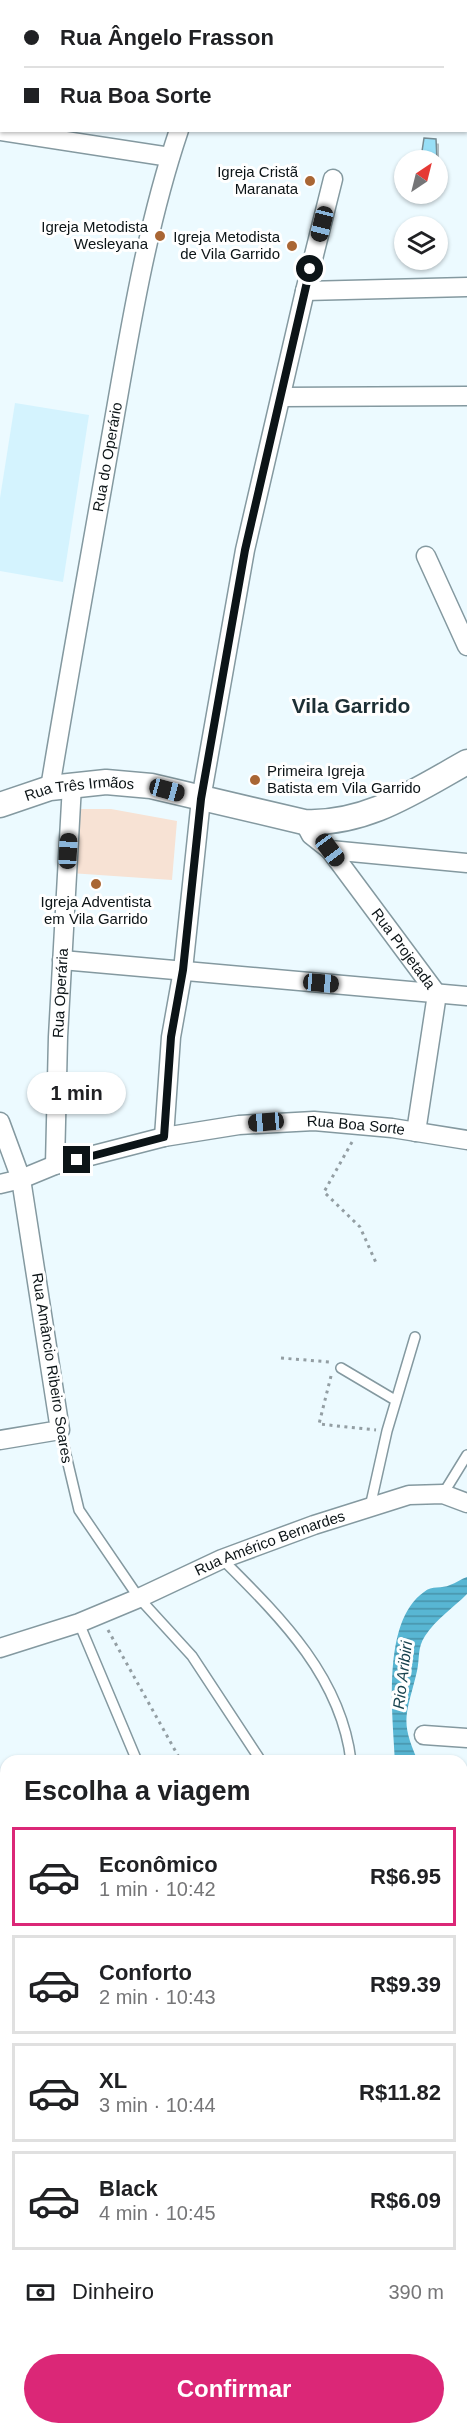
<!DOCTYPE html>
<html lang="pt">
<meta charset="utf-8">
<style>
:root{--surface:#fff;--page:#f6f6f6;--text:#202124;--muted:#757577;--line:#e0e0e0;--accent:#db2777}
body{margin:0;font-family:Helvetica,sans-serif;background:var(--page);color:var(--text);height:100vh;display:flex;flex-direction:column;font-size:22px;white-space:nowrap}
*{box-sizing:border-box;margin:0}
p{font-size:20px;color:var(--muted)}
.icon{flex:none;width:33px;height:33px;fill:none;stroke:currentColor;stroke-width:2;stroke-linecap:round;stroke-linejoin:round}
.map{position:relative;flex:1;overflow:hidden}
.details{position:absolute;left:0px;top:1755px;width:468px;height:680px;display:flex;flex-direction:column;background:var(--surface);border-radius:18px 18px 0 0;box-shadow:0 2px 4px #0004}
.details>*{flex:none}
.top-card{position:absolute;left:0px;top:0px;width:468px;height:132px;box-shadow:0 2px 4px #0004;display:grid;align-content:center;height:132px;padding:0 24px;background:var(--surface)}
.needle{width:39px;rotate:35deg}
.fabs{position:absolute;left:394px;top:150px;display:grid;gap:12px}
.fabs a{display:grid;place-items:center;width:54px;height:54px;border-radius:50%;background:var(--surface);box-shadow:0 2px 4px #0004;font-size:30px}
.end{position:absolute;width:27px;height:27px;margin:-14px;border:8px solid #0c1417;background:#fff;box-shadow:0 0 0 3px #fff}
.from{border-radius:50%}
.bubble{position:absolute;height:42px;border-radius:21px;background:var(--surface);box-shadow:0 2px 4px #0004;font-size:20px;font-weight:700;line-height:42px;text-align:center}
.car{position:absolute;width:18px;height:36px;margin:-18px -9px;border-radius:8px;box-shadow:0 0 4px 2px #0007;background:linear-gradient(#222 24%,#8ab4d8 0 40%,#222 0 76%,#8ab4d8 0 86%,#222 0)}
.top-card b{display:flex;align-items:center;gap:21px;height:57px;font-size:22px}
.top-card b+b{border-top:2px solid var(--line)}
.top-card i{width:15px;height:15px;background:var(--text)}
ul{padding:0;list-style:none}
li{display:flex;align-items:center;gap:18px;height:99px;margin:0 12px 9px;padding:0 12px;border:3px solid var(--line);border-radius:0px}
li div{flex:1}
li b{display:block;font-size:22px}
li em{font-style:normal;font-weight:700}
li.on{border-color:var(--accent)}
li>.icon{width:54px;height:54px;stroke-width:1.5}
h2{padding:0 24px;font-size:27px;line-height:72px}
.pay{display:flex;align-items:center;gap:15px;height:66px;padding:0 24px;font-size:22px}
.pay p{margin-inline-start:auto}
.cta{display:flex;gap:12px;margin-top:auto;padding:12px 24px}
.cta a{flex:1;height:69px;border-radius:36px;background:var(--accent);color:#fff;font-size:24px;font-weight:700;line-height:69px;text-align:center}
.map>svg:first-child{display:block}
.built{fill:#d4f3fe}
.park{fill:#f7e2d4}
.water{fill:url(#water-rules)}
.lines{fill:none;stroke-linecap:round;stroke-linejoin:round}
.river{stroke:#58b6d3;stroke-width:30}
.building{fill:#98dff7;stroke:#768b92;stroke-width:1.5;filter:url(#shadow)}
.service-casing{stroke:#8499a0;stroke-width:12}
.minor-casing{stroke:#8499a0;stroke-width:21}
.tertiary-casing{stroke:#8499a0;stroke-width:27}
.path{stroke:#939ea3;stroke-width:3;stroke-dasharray:3 4.5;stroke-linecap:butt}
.service{stroke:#fff;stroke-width:9}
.minor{stroke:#fff;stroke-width:18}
.tertiary{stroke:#fff;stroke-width:24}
.route{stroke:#0c1417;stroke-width:8}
.poi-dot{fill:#a96634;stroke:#fff;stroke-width:2}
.labels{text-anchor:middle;stroke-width:6;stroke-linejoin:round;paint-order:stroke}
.poi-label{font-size:15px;fill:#0c1417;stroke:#fff;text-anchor:end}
.street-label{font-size:15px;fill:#0c1417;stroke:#fff}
.water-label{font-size:16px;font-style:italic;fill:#18434f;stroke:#fff}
.district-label{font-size:21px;font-weight:bold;fill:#1d2f35;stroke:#fff}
</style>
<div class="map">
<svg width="467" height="2434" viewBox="0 0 467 2434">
<defs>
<pattern id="water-rules" width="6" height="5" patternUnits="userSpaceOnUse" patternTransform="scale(1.5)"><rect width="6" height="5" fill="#58b6d3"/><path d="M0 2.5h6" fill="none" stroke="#4793aa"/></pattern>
<filter id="shadow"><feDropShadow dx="3" dy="5.5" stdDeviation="0" flood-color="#0004"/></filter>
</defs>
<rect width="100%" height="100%" fill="#ecfaff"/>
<path class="built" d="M 15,403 L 89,415 L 63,582 L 0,571 L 0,498 Z"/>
<path class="park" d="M 74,809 L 111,809 L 177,821 L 172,880 L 70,873 Z"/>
<path class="water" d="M 467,1577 L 467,1594 C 453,1608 436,1619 425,1636 C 417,1648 420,1658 417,1671 C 407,1714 399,1719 418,1761 L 395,1761 C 393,1715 381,1622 424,1592 C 432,1585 442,1589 450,1585 C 456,1583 461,1579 467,1577 Z"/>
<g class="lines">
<path class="river" d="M 462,2369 L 467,2369
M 237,2434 L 258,2428"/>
</g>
<path class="building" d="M 424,138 L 436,139 L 437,160 L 421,158 Z"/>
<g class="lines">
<g class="service-casing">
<path id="service" d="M 4,2 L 4,0
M 82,2 L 82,0
M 454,2 L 454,0
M 0,25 L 2,15
M 0,53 L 2,53
M 341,1368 L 395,1400
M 60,1430 L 79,1510 L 139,1598 L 192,1656 L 261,1761
M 443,1494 L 467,1455
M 370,1507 L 387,1431 L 415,1337
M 222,1559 C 279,1616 341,1676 351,1761
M 79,1623 L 137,1761
M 0,1830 L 6,1872
M 462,2352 L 467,2351"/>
</g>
<g class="minor-casing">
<g id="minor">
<path d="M 235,2 L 236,0"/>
<path d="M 466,47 L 467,47"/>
<path d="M 0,131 L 170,157"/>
<path d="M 305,291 L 467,287"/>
<path d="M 281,397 L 467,396"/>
<path d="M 426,556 L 467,646"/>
<path id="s1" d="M 50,788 C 68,678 88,569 107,460 C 127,349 143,237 179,130"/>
<path d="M 304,822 L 311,835 L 330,850 L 467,863"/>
<path id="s2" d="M 330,850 L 437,994 L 416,1132"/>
<path d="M 62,960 L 467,996"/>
<path d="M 0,1122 L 21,1179 L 60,1430 L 0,1440"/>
<path d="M 164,1137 L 171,1037 L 183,970 L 201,799 L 245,550 L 305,291 L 333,179"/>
<path id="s3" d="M 55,1165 L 58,1037 L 72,785"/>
<path id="s4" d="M 0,1184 L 21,1179 L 55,1165 L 164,1137 L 239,1125 L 314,1121 L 392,1128 L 467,1140"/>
<path id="s5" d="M 0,1648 L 79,1623 L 139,1598 L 222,1559 L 314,1525 L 409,1495 L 443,1494 L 467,1503"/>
<path d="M 424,1735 L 467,1738"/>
<path d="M 462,1869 L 467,1869"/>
<path d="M 462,2012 L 467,2012"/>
<path d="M 0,2018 L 6,2018"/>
<path d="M 462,2123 L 467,2123"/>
<path d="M 0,2155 L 6,2113"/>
<path d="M 0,2271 L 6,2271"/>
<path d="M 0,2397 L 6,2397"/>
<path d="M 462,2417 L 467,2415"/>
<path d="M 412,2434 L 428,2428"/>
<path d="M 466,2434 L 467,2428"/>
</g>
</g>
<g class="tertiary-casing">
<g id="tertiary">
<path id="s6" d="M 0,805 L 50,788 L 106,782 L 151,786 L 304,822 C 366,825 415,791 467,762"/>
</g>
</g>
<path class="path" d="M 466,103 L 467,103
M 352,1142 L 324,1192 L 360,1227 L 377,1265
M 281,1358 L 329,1362
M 331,1376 L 319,1424 L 376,1430
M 108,1630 L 181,1761
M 209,2434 L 209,2428"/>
<use href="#service" class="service"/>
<use href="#minor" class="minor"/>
<use href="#tertiary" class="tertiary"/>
</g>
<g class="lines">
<path class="route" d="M 77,1160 L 164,1137 L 171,1037 L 183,970 L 201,799 L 245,550 L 310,269"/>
</g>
<g class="poi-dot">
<circle cx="310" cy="181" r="6"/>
<circle cx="160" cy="236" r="6"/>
<circle cx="292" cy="246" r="6"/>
<circle cx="255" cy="780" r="6"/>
<circle cx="96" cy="884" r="6"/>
</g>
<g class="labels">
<g class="poi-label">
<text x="298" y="177">Igreja Cristã<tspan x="298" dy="17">Maranata</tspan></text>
<text x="148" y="232">Igreja Metodista<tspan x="148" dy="17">Wesleyana</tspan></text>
<text x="280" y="242">Igreja Metodista<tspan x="280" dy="17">de Vila Garrido</tspan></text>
<text x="267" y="776" text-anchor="start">Primeira Igreja<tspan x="267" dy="17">Batista em Vila Garrido</tspan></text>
<text x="96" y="907" text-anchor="middle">Igreja Adventista<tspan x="96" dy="17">em Vila Garrido</tspan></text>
</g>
<g class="street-label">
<text dy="5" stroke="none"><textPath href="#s1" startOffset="336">Rua do Operário</textPath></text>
<text dy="5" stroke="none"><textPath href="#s6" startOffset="82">Rua Três Irmãos</textPath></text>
<text dy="5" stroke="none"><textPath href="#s2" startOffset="123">Rua Projetada</textPath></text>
<text dy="5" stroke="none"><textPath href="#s3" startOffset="172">Rua Operária</textPath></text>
<text dy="5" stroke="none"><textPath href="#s4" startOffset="364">Rua Boa Sorte</textPath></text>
<text transform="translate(52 1368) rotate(81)" y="5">Rua Amâncio Ribeiro Soares</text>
<text dy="5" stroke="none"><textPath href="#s5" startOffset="290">Rua Américo Bernardes</textPath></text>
</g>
<g class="water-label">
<text transform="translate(402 1675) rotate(-83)" y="6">Rio Aribiri</text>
</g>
<g class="district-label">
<text x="351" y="713">Vila Garrido</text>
</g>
</g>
</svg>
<div class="fabs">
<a><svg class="needle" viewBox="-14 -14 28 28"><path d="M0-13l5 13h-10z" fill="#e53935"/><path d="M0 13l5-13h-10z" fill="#757577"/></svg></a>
<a><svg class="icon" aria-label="layers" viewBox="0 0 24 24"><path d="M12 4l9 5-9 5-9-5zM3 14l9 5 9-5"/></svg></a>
</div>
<i class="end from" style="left:310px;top:269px"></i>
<i class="end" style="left:77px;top:1160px"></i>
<div class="bubble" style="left:27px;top:1072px;width:99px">1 min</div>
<i class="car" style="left:322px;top:224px;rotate:194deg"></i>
<i class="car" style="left:167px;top:790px;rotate:105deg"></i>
<i class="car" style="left:330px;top:850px;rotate:143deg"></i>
<i class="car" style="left:68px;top:851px;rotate:3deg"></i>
<i class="car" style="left:321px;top:983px;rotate:95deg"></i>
<i class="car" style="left:266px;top:1122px;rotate:265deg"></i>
<div class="top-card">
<b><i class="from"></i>Rua Ângelo Frasson</b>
<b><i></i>Rua Boa Sorte</b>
</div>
<section class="details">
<h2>Escolha a viagem</h2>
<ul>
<li class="on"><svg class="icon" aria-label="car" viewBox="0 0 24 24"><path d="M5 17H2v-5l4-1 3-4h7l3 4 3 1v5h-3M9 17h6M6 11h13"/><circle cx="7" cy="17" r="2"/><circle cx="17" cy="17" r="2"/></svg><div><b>Econômico</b><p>1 min · 10:42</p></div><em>R$6.95</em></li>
<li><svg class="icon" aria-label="car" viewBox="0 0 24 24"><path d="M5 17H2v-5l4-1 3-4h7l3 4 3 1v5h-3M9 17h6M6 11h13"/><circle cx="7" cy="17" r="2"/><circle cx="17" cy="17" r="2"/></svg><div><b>Conforto</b><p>2 min · 10:43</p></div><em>R$9.39</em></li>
<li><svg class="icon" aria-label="car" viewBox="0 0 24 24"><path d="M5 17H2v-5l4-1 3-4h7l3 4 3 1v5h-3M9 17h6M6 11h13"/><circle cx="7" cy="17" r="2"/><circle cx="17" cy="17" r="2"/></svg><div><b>XL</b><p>3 min · 10:44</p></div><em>R$11.82</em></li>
<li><svg class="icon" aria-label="car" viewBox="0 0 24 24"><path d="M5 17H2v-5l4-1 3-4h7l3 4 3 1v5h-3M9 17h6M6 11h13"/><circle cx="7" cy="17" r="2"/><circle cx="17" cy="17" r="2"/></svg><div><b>Black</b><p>4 min · 10:45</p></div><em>R$6.09</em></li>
</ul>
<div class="pay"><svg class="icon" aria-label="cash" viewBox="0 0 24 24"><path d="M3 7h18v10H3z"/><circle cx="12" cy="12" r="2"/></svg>Dinheiro<p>390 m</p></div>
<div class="cta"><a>Confirmar</a></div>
</section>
</div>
